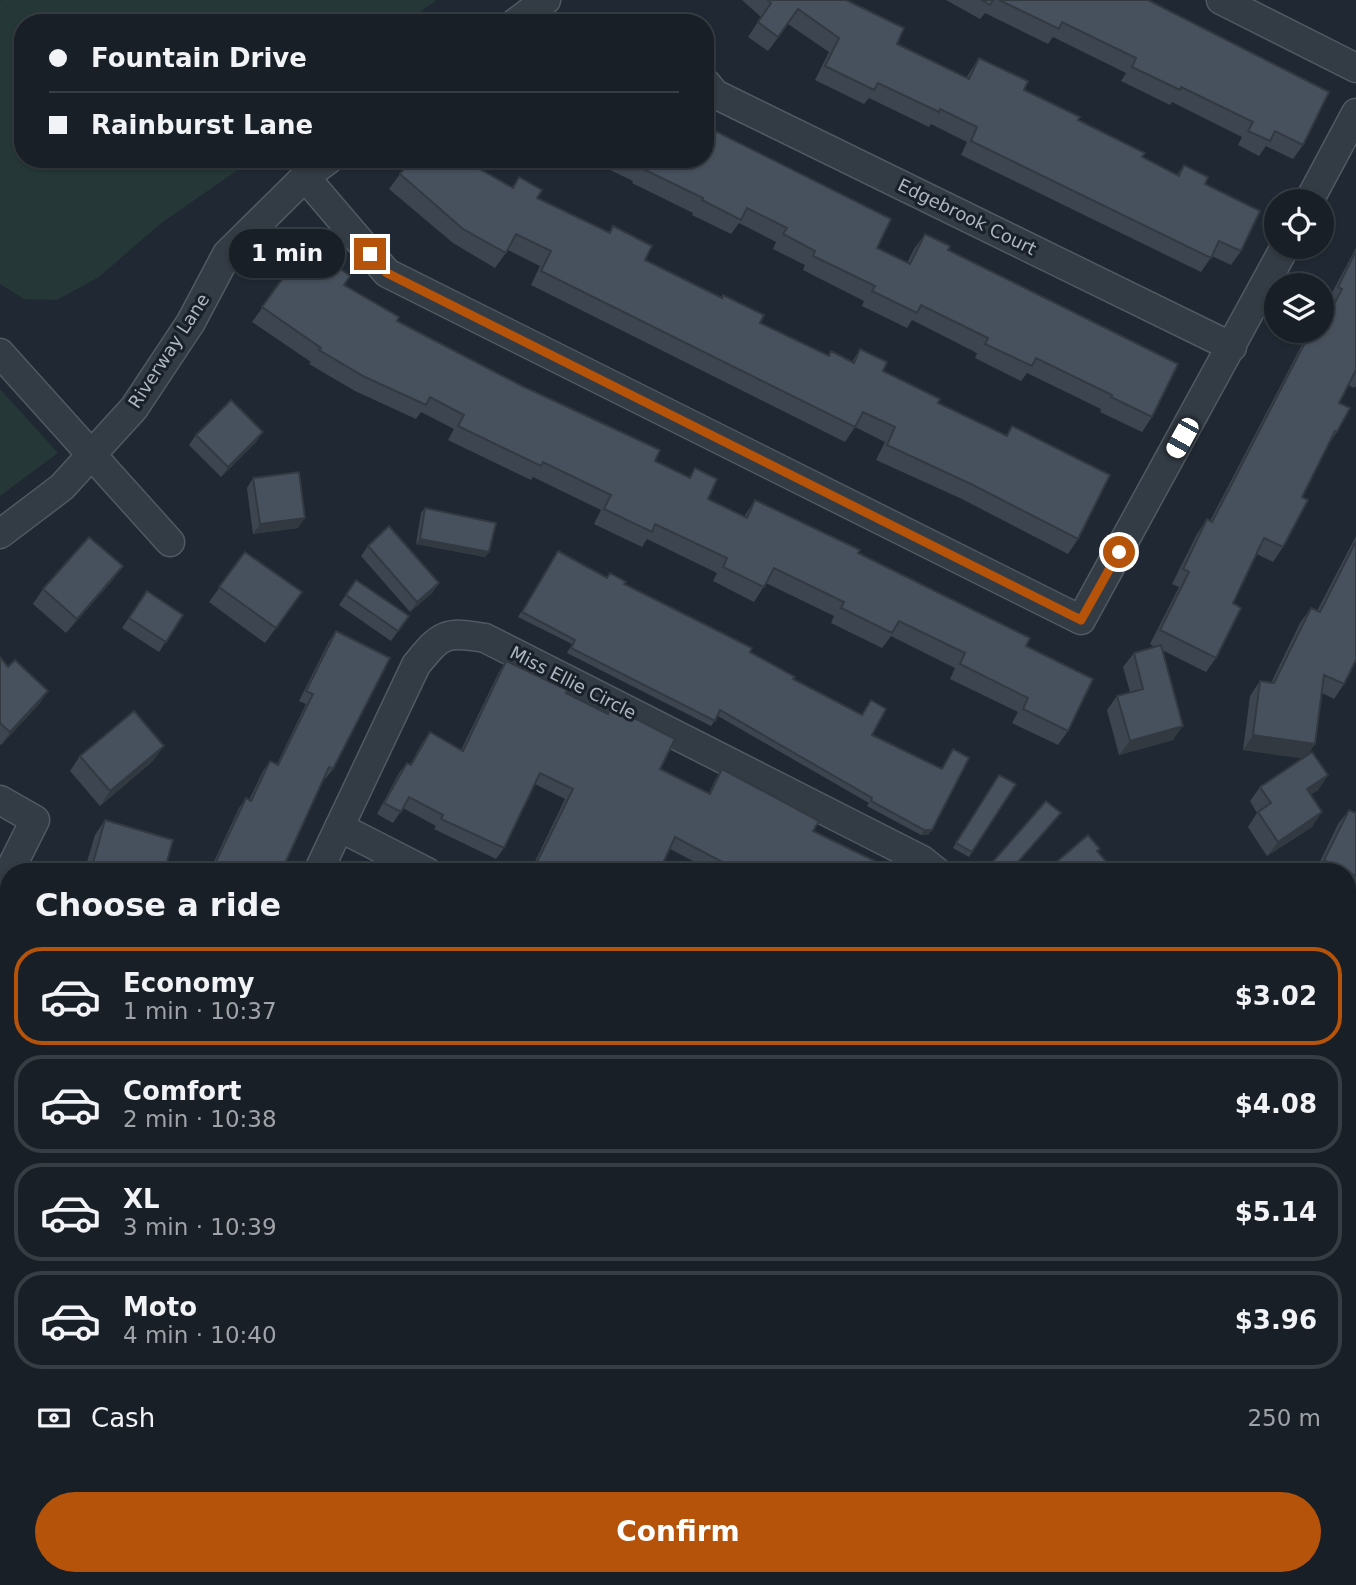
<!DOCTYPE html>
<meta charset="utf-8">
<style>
:root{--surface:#181f26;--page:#252c32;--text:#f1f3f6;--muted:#9fa2a7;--line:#363d43;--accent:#b45309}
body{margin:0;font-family:"DejaVu Sans",sans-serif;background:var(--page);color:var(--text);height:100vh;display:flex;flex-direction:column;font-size:26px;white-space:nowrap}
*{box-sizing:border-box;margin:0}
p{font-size:23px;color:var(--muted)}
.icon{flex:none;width:38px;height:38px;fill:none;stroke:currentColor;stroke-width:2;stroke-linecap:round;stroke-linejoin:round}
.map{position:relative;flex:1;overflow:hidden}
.side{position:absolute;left:0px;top:863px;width:1356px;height:723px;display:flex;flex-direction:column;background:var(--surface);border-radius:28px 28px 0 0;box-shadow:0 2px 5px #0004,0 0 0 2px var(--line)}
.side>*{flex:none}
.guide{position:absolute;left:14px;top:14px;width:700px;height:154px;border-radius:28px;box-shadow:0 2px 5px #0004,0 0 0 2px var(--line);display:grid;align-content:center;height:154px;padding:0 35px;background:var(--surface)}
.fabs{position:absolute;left:1264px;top:189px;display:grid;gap:14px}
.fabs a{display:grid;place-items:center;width:70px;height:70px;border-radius:50%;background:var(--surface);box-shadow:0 2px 5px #0004,0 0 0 2px var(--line);font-size:35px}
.end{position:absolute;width:32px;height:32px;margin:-16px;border:9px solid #b45309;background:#fff;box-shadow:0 0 0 4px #fff}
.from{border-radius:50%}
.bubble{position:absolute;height:49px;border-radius:24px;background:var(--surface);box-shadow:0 2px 5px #0004,0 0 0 2px var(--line);font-size:23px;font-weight:700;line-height:49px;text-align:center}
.car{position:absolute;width:21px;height:42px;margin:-21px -10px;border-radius:9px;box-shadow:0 0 5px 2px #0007;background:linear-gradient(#fff 24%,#345 0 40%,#fff 0 76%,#345 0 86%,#fff 0)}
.guide b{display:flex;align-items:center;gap:24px;height:66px;font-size:26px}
.guide b+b{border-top:2px solid var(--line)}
.guide i{width:18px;height:18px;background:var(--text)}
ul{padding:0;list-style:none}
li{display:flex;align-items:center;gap:21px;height:98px;margin:0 14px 10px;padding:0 21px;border:4px solid var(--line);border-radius:28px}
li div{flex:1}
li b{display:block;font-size:26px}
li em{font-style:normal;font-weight:700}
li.on{border-color:var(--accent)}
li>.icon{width:63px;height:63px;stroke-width:1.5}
h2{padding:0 35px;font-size:32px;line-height:84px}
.pay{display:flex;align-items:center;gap:18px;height:77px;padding:0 35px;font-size:26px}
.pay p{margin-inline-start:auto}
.cta{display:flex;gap:14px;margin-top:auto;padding:14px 35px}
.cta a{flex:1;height:80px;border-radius:42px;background:var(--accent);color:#fff;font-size:28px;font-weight:700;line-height:80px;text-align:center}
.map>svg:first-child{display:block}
.green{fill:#253736}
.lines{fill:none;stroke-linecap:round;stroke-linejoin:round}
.street-casing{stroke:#515962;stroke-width:31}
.street{stroke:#333b44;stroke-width:28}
.wall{fill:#3d4650}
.shaded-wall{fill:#323941}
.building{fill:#47515d;stroke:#323941;stroke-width:2}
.route{stroke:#b45309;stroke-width:9}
.labels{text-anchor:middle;stroke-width:6;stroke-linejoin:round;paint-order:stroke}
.street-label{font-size:18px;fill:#adb6c1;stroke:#192028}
</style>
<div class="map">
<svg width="1356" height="1585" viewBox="0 0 1356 1585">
<rect width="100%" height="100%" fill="#202933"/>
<path class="green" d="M 2,0 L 437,0 L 404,23 L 23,23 L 23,159 L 249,159 L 245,165 L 160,224 L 99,277 L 57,300 L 24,299 L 0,284 L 0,1 Z
M 0,389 L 58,453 L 0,496 Z"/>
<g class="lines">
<g class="street-casing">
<path id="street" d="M 1221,0 L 1356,68
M 515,23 L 546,0
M 705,82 L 715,94 L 1232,347
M 305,177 L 387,273 L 1081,620 L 1285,247
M 1309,201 L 1356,113
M 0,353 L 170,542
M 0,534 L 62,487 L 134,408 L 191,322 L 227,254 L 305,177 L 329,159
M 0,800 L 35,820 L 9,872
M 339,827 L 427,872
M 318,872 L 416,665 C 441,634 445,631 485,638 L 922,860 L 937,872
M 1348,1348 L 1356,1332
M 0,1520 L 9,1502
M 267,1585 L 290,1577
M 840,1585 L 844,1577
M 1155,1585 L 1163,1577"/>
</g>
<use href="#street" class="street"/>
</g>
<path class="wall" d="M 742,0 L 846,0 L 897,44 L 966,78 L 979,58 L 1024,90 L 1142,157 L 1177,175 L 1184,165 L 1205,184 L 1241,251 L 1231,265 L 1212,256 L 1201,272 L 961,155 L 967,142 L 931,124 L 929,127 L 869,98 L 864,104 L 815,80 L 829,52 L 788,24 L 768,51 L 748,37 L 761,17 Z
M 946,0 L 1148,0 L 1303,145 L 1293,159 L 1266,146 L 1259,156 L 1238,145 L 1242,137 L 1172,102 L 1170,105 L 1121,81 L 1126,73 L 1053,37 L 1048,44 L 985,13 L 980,19 Z
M 587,159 L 705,159 L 907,263 L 914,249 L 925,234 L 948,250 L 1152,417 L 1142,432 L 1100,412 L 1101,409 L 1027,373 L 1021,381 L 975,358 L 977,353 L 912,320 L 907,328 L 862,306 L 864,301 L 803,270 L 805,265 L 773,249 L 776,242 L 739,223 L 731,234 L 692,215 L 693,213 L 632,183 L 633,181 Z
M 479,168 L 512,187 L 519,177 L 537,198 L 609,232 L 613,226 L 645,260 L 760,323 L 828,356 L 831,351 L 852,362 L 860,349 L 883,371 L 938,403 L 1006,436 L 1012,426 L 1078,539 L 1068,554 L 962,499 L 876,460 L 885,442 L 855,427 L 845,442 L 531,285 L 540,266 L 508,250 L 495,268 L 453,243 L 389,189 L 400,174 Z
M 307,245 L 344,285 L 397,321 L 655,461 L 689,478 L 695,468 L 708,499 L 744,517 L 755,500 L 858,553 L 1026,646 L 1068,731 L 1058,745 L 1012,723 L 1018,712 L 950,679 L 955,668 L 891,636 L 882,648 L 831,623 L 834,616 L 766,583 L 754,602 L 713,581 L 717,573 L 647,539 L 642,547 L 594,524 L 601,510 L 533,477 L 531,480 L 448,440 L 454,429 L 421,412 L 416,419 L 355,391 L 309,364 L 311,362 L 252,322 Z
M 1356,248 L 1356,386 L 1354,388 L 1348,385 L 1339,403 L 1337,432 L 1327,447 L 1302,497 L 1283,547 L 1273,562 L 1257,554 L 1233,603 L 1216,658 L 1206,672 L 1162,650 L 1173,740 L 1119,755 L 1107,710 L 1117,696 L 1130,692 L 1123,667 L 1134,653 L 1155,647 L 1150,644 L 1179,587 L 1172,584 L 1197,534 L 1207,519 L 1210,521 L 1307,335 L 1309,331 L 1321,331 L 1322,323 L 1331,304 L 1327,302 Z
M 263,432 L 256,442 L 221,477 L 189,445 L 196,435 Z
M 253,478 L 298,528 L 253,534 L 247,488 Z
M 425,508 L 489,552 L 485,557 L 416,544 L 421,513 Z
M 1356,536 L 1356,660 L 1344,684 L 1334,699 L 1322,693 L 1315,744 L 1307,755 L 1328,775 L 1318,790 L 1310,795 L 1312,827 L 1267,856 L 1248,827 L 1257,813 L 1250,801 L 1260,787 L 1303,758 L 1243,750 L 1250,696 L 1260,681 L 1271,683 L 1300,623 L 1311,608 L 1317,611 Z
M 368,546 L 439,583 L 432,593 L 410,612 L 361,556 Z
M 245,552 L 302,592 L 265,643 L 209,602 Z
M 555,556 L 607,578 L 610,573 L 624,584 L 750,652 L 793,679 L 862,715 L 871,700 L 872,735 L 942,769 L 953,749 L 932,830 L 928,835 L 921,835 L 867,806 L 869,803 L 718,716 L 711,726 L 567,653 L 572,644 L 518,617 Z
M 123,566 L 112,581 L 66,633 L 33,604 L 43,589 Z
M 356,580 L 409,616 L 391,641 L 339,605 Z
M 147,591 L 183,615 L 159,652 L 122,628 Z
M 336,631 L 333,769 L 326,778 L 324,778 L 281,872 L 209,872 L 239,808 L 246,798 L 249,800 L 263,771 L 270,761 L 277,764 L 306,704 L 299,701 L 329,641 Z
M 0,657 L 40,703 L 1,745 L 0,744 Z
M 506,661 L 566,693 L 607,713 L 611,706 L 660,769 L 709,793 L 715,780 L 722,769 L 813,831 L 895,871 L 901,872 L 714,872 L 670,849 L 659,872 L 530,872 L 565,799 L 535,784 L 504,848 L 496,859 L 434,829 L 436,826 L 403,808 L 393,823 L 377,814 L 399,773 L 407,763 L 410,765 L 422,743 L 430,732 L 461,750 L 499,672 Z
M 80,756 L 153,761 L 100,806 L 70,771 Z
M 999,775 L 1016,784 L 969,857 L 953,848 Z
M 1349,810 L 1356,813 L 1356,895 L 1348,891 L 1348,872 L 1315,872 L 1338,824 Z
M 1057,818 L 1010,872 L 990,872 L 988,869 L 991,864 Z
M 105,820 L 164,872 L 84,872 L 95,835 Z
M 9,993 L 9,1117 L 0,1135 L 0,1011 Z
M 1356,1095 L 1356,1168 L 1348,1163 L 1348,1112 Z
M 9,1273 L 9,1460 L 0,1478 L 0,1292 Z
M 1356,1413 L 1356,1448 L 1348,1442 L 1348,1426 Z
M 1348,1468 L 1356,1476 L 1356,1509 L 1348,1501 Z
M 91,1577 L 199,1577 L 194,1585 L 108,1585 Z
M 599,1577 L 617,1577 L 603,1585 Z
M 735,1577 L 811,1577 L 800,1585 L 741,1585 Z
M 912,1577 L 1126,1577 L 1119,1585 L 978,1585 L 974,1581 Z
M 1216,1577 L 1348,1577 L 1356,1585 L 1294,1585 L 1291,1582 Z"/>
<path class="shaded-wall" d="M 263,432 L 256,442 L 221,477 L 228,467 Z
M 305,518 L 298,528 L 253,534 L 260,524 Z
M 420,539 L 489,552 L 485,557 L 416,544 Z
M 123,566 L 112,581 L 66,633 L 77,619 Z
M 439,583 L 432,593 L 410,612 L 417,602 Z
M 48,691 L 40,703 L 1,745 L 10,732 Z
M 1183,726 L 1173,740 L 1119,755 L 1130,741 Z
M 1253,735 L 1315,744 L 1305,759 L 1243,750 Z
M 164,746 L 153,761 L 100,806 L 110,791 Z
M 1328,775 L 1318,790 L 1296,804 L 1307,789 Z
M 1322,812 L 1312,827 L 1267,856 L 1278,842 Z
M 924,830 L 932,830 L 928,835 L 921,835 Z
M 93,863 L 120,872 L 87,872 Z
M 609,1577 L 617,1577 L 603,1585 Z
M 804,1577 L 811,1577 L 800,1585 L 792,1585 Z"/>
<path class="building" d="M 768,0 L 846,0 L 904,28 L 897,44 L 969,79 L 979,58 L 1028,81 L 1024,90 L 1080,117 L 1078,120 L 1145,153 L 1142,157 L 1179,176 L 1184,165 L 1208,177 L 1205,184 L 1260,211 L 1241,251 L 1219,241 L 1211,258 L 971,141 L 977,127 L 940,109 L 939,112 L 878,83 L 874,90 L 825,66 L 839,38 L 798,9 L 778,37 L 758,22 L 771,3 Z
M 982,0 L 993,0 L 990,5 Z
M 999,0 L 1148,0 L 1329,92 L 1303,145 L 1275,131 L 1270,141 L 1248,131 L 1253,122 L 1181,87 L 1180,90 L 1132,67 L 1136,58 L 1062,22 L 1059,29 Z
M 705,126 L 891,219 L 877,248 L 910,264 L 925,234 L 950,246 L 948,250 L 1178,364 L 1152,417 L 1111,397 L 1112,395 L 1036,358 L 1032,366 L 985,344 L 988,338 L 921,305 L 917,313 L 872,291 L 875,286 L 813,256 L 815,251 L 783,234 L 787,228 L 747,208 L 741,220 L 702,200 L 703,198 L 643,169 L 644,167 L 628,159 L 705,159 Z
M 412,159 L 477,159 L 482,164 L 478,168 L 513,188 L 519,177 L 542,190 L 537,198 L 610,233 L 613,226 L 652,246 L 645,260 L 722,298 L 723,295 L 764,315 L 760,323 L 829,356 L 831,351 L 854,363 L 860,349 L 887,362 L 883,371 L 940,399 L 938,403 L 1007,436 L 1012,426 L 1110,475 L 1078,539 L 973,485 L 887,445 L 895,427 L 863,412 L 855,427 L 541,271 L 551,251 L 516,234 L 506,253 L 463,229 L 400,174 Z
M 307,245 L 350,276 L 344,285 L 399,317 L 397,321 L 522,386 L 660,450 L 655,461 L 690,478 L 695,468 L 717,479 L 708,499 L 747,518 L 755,500 L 860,550 L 858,553 L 1030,638 L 1026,646 L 1093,679 L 1068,731 L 1023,709 L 1028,698 L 960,664 L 965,653 L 899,621 L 892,633 L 841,608 L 844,602 L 774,568 L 764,587 L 723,567 L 727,558 L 655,524 L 652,532 L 604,509 L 611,495 L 543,462 L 541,466 L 458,426 L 464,415 L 430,397 L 426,405 L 365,377 L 319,350 L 321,348 L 262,307 Z
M 1356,251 L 1356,370 L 1339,403 L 1350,408 L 1337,432 L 1335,431 L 1302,497 L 1308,500 L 1283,547 L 1264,538 L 1233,603 L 1241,608 L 1216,658 L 1160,630 L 1189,572 L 1183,569 L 1207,519 L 1212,522 L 1311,331 L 1321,331 L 1321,322 L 1324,324 L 1342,289 L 1338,287 Z
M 231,400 L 263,432 L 228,467 L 196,435 Z
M 299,472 L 305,518 L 260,524 L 253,478 Z
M 425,508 L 496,523 L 489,552 L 420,539 Z
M 389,526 L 439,583 L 417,602 L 368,546 Z
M 89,537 L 123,566 L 77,619 L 43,589 Z
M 1356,541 L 1356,660 L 1344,684 L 1324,675 L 1315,744 L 1253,735 L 1260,681 L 1274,683 L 1311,608 L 1320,612 Z
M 558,551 L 607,578 L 610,573 L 626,582 L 624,584 L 752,648 L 750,652 L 795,677 L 793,679 L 862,715 L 871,700 L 886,709 L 872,735 L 942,769 L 953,749 L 969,758 L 932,830 L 924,830 L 871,801 L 872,798 L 720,710 L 715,721 L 571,648 L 575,640 L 522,612 Z
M 245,552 L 302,592 L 276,628 L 219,587 Z
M 356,580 L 409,616 L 398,631 L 346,595 Z
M 147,591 L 183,615 L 166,642 L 129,618 Z
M 336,631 L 390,658 L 333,769 L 329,767 L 281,872 L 211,872 L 246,798 L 251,801 L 270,761 L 278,765 L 313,694 L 306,691 Z
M 1161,645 L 1183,726 L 1130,741 L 1117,696 L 1143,689 L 1134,653 Z
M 0,657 L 8,667 L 15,660 L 48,691 L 10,732 L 0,723 Z
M 506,661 L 567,690 L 566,693 L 608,714 L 611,706 L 675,739 L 660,769 L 710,794 L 722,769 L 819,821 L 813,831 L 895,871 L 898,868 L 901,872 L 728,872 L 730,866 L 675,837 L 659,872 L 541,872 L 534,868 L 573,789 L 540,773 L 504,848 L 441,819 L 443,815 L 409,797 L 401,812 L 384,803 L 407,763 L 411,765 L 430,732 L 463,751 Z
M 134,711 L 164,746 L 110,791 L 80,756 Z
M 1312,752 L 1328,775 L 1307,789 L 1322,812 L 1278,842 L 1258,812 L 1271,803 L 1260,787 Z
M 999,775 L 1016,784 L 972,852 L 956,843 Z
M 1046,801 L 1061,813 L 1009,872 L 1000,872 L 991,864 Z
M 1349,810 L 1356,813 L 1356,876 L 1324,860 Z
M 105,820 L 173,840 L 164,872 L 120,872 L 93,863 Z
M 1088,835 L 1100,849 L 1097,851 L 1115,872 L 1045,872 Z
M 366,868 L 374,872 L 365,872 Z
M 9,999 L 9,1117 L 0,1135 L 0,1017 Z
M 1348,1016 L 1356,1021 L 1356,1035 L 1348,1051 Z
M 1356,1097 L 1356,1161 L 1348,1156 L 1348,1114 Z
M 1348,1195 L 1356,1200 L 1356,1278 L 1348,1295 Z
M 9,1278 L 9,1460 L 0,1478 L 0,1297 Z
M 1356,1414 L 1356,1440 L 1348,1434 L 1348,1426 Z
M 1348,1468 L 1356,1476 L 1356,1501 L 1348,1493 Z
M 1348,1540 L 1356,1547 L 1356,1585 L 1303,1585 L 1294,1577 L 1348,1577 Z
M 16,1577 L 40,1577 L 56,1585 L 11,1585 Z
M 116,1577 L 199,1577 L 194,1585 L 112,1585 Z
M 363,1577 L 517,1577 L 520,1585 L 342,1585 Z
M 749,1577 L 804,1577 L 792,1585 L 754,1585 Z
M 912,1577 L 977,1577 L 969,1585 L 905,1585 Z
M 978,1577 L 1125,1577 L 1117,1585 L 986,1585 Z
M 1216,1577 L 1294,1577 L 1286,1585 L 1208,1585 Z
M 668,1582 L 669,1585 L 650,1585 Z"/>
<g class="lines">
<path class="route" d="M 370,254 L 387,273 L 1081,620 L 1119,552"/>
</g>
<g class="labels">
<g class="street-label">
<text transform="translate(967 217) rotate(26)" y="6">Edgebrook Court</text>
<text transform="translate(169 351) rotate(-57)" y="6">Riverway Lane</text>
<text transform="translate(573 683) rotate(27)" y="6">Miss Ellie Circle</text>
</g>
</g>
</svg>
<div class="fabs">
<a><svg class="icon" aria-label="locate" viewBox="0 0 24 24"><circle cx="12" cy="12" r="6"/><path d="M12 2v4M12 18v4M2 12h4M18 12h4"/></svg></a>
<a><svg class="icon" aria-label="layers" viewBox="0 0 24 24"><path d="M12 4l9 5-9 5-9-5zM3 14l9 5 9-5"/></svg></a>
</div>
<i class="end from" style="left:1119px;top:552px"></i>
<i class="end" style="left:370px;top:254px"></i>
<div class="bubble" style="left:229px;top:229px;width:116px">1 min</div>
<i class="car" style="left:1182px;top:438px;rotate:209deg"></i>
<div class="guide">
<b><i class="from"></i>Fountain Drive</b>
<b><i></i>Rainburst Lane</b>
</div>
<section class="side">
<h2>Choose a ride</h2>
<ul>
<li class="on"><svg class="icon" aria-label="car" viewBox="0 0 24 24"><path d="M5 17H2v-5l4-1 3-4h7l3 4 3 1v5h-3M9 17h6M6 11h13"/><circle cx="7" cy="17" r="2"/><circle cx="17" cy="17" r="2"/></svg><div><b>Economy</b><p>1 min · 10:37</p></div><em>$3.02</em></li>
<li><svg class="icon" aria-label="car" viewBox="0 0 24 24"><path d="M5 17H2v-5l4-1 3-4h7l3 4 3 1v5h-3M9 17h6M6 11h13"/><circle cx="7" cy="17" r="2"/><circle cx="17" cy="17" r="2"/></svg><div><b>Comfort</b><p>2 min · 10:38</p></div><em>$4.08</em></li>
<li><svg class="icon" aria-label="car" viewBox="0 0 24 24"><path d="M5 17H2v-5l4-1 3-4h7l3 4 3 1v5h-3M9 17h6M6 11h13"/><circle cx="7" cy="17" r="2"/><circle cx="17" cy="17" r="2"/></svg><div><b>XL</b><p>3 min · 10:39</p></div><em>$5.14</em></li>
<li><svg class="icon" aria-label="car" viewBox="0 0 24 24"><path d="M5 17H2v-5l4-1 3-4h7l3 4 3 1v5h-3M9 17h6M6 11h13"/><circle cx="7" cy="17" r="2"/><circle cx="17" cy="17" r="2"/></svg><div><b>Moto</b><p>4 min · 10:40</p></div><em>$3.96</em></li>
</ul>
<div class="pay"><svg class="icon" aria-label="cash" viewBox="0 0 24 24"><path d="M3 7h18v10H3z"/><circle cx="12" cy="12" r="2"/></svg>Cash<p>250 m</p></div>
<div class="cta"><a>Confirm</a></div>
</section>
</div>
